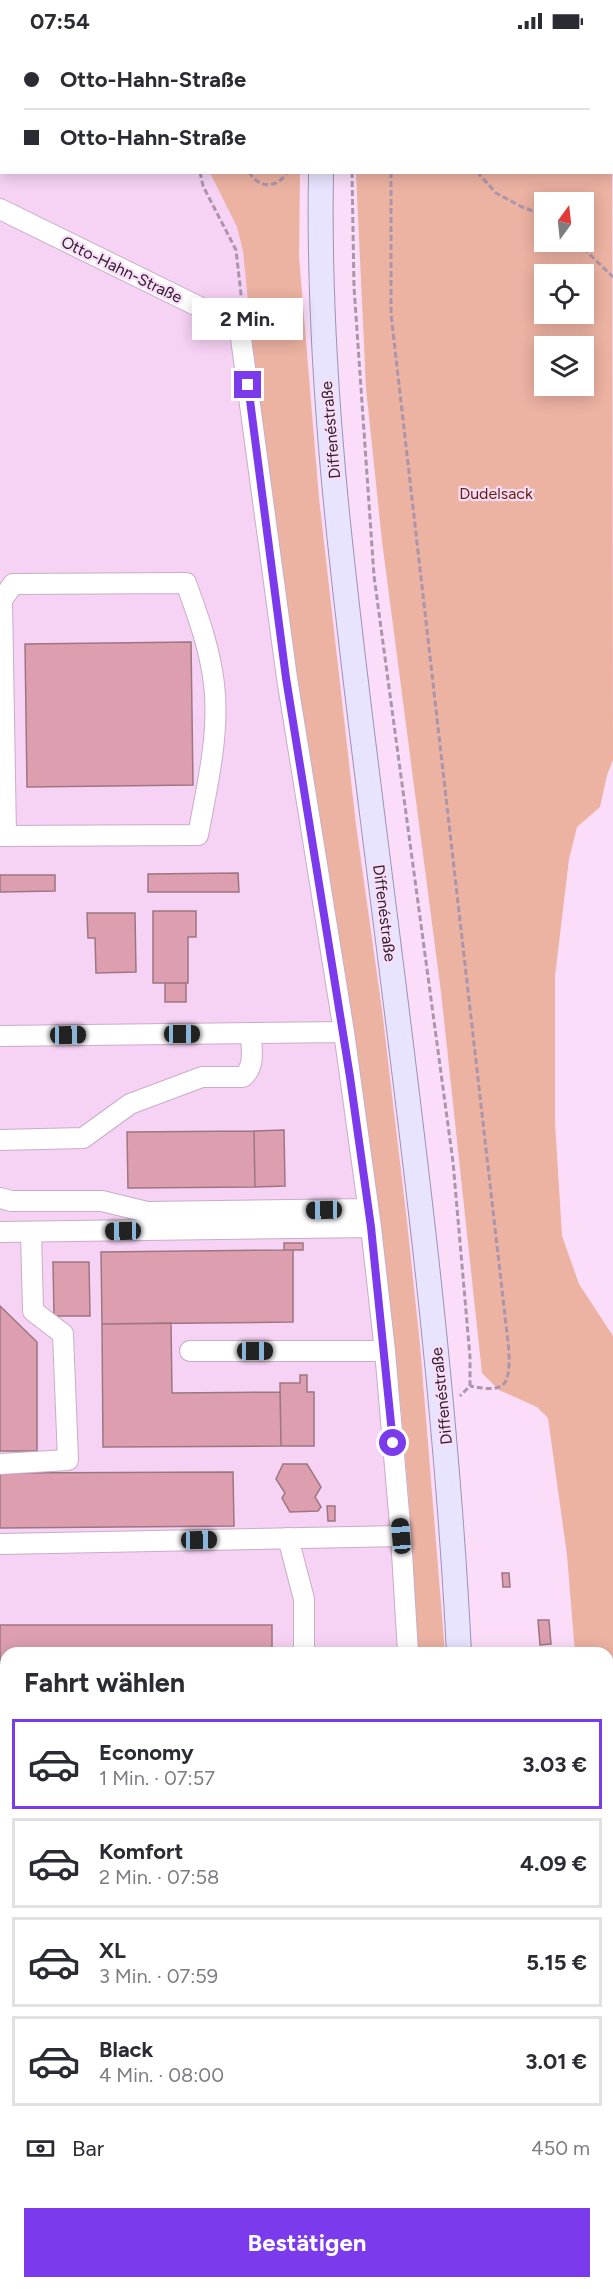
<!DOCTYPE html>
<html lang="de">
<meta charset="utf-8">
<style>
:root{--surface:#fff;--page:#f2f2f3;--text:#2b2b33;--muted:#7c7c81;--line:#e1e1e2;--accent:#7c3aed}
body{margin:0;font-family:Figtree,sans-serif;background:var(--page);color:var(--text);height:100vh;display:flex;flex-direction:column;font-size:22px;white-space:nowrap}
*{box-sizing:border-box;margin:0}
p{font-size:20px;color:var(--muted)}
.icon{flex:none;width:33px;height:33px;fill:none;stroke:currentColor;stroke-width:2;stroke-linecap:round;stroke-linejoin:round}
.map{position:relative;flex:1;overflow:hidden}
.side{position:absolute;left:0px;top:1605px;width:614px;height:642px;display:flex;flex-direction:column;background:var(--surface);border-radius:18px 18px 0 0;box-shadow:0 3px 15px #0003}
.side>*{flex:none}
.guide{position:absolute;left:0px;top:0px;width:614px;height:132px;box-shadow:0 3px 15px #0003;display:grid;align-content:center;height:132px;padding:0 24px;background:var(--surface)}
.needle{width:39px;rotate:15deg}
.buttons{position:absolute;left:534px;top:150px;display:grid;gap:12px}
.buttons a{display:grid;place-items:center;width:60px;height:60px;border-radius:0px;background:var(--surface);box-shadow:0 3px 15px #0003;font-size:30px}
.end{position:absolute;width:27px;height:27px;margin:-14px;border:8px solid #7c3aed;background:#fff;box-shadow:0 0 0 3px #fff}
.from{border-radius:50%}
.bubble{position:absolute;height:42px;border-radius:0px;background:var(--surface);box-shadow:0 3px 15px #0003;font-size:20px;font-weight:700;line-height:42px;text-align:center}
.car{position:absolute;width:18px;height:36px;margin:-18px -9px;border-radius:8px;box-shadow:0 0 4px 2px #0007;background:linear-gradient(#222 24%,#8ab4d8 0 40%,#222 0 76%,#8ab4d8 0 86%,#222 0)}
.guide b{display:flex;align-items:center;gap:21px;height:57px;font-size:22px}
.guide b+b{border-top:2px solid var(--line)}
.guide i{width:15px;height:15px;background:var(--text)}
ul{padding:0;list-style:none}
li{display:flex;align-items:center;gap:18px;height:90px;margin:0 12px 9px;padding:0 12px;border:3px solid var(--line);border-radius:0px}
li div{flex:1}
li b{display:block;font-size:22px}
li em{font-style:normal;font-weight:700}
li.on{border-color:var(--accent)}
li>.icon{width:54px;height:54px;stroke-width:1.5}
h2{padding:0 24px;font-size:27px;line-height:72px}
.pay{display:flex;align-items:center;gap:15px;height:66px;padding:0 24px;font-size:22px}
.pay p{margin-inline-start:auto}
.action{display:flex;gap:12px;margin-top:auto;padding:12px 24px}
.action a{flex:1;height:69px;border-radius:0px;background:var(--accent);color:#fff;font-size:24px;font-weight:700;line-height:69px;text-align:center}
.status{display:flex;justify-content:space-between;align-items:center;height:42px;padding:0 30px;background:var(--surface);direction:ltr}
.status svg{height:16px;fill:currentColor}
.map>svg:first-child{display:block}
.built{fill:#f6d2f4}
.green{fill:#ecb2a2;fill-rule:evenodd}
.building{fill:#dd9fb0;stroke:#9c7680;stroke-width:1.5}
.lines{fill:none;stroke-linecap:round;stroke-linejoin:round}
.minor-casing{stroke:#c9adc8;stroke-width:22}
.major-casing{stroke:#9c93b4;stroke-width:26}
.path{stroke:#ab95aa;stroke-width:3;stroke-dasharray:6 3;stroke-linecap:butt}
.minor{stroke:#fff;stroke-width:20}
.major{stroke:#e8e3fe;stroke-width:24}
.route{stroke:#7c3aed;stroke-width:8}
.labels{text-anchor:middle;stroke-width:4.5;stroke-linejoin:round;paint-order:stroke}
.street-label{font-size:16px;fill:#2e232d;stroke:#fbddf9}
.park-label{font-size:16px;fill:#661f0b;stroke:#fbddf9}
</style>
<div class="status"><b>07:54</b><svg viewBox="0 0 49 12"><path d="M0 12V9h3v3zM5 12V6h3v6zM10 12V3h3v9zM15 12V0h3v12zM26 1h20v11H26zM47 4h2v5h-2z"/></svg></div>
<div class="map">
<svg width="613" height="2247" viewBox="0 0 613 2247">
<rect width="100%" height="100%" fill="#fbddf9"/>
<path class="built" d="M 0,0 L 256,0 L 2,2 L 2,130 L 210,131 L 237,185 L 243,209 L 258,361 L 339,914 L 363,1049 L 401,1367 L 409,1459 L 417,1611 L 6,1611 L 6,2241 L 213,2241 L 205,2247 L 0,2247 Z
M 613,2143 L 613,2247 L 548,2247 L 549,2241 L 608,2241 L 608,2145 Z"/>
<path class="green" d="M 612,62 L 613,718 L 607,733 L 600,765 L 577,785 L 569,817 L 555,934 L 555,1081 L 562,1194 L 579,1242 L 613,1294 L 613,1709 L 608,1715 L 608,1611 L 575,1611 L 567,1513 L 548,1376 L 537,1365 L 499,1348 L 482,1331 L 441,950 L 382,499 L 366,346 L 356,131 L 612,130 ZM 584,160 L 584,200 L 544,200 L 544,160 ZM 544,232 L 584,232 L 584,272 L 544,272 ZM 584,304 L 584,344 L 544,344 L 544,304 Z
M 210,131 L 300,131 L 299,215 L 319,456 L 356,783 L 382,968 L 407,1180 L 420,1303 L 445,1611 L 417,1611 L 409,1459 L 401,1367 L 363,1049 L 339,914 L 299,663 L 258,361 L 243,209 L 237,185 Z
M 213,2241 L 382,2241 L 378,2247 L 206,2247 Z
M 420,2241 L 549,2241 L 548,2247 L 417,2247 Z"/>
<path class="building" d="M 74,0 L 156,0 L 73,2 Z
M 191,600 L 193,743 L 27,745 L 25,602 Z
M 238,831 L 239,850 L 148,850 L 148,832 Z
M 0,833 L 55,833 L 55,849 L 0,850 Z
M 153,869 L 196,869 L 196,895 L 188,895 L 188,941 L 153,941 Z
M 87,871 L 135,871 L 136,930 L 96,931 L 95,896 L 88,896 Z
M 165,941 L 186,941 L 186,960 L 165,960 Z
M 284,1088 L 285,1144 L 255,1145 L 254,1089 Z
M 254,1089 L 255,1145 L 128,1146 L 127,1090 Z
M 284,1201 L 303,1201 L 303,1208 L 284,1208 Z
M 284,1208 L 293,1208 L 293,1280 L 102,1282 L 101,1210 Z
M 53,1220 L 89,1220 L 90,1274 L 54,1274 Z
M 0,1264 L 37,1300 L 37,1409 L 0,1409 Z
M 171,1281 L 172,1351 L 280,1350 L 281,1404 L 103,1405 L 102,1282 Z
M 300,1333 L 307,1333 L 307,1350 L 314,1350 L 314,1404 L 281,1404 L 280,1341 L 300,1341 Z
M 283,1422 L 307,1422 L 321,1445 L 315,1455 L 321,1465 L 318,1469 L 290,1470 L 282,1456 L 285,1451 L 276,1437 Z
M 233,1430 L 234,1484 L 0,1486 L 0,1431 Z
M 327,1464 L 335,1464 L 335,1479 L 328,1479 Z
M 502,1531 L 509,1531 L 510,1545 L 503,1545 Z
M 538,1578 L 549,1578 L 551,1602 L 540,1603 Z
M 0,1583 L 272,1583 L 272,1611 L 6,1611 L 6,1669 L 0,1669 Z
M 0,1733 L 6,1733 L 6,1807 L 0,1807 Z
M 608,2225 L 613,2226 L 609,2247 L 552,2247 L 553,2241 L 608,2241 Z"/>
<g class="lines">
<g class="minor-casing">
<path id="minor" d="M 0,167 L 224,277 L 240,289 L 287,636 L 344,990 L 371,1185 L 385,1309 L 401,1494 L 408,1611
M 0,794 L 198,793 C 207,745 220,690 214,642 C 210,607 198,574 186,541 L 13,542 L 2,558 L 6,794
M 0,994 L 344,990
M 0,1098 L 83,1096 L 130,1062 L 202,1035 L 243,1035 C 256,1023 251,1007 251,991
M 0,1156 L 11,1159 L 102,1159 L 147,1170 L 368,1167
M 0,1190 L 371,1185
M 190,1309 L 385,1309
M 0,1422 L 68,1418 L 63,1292 L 33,1269 L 31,1190
M 288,1496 L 304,1557 L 304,1611
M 0,1502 L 401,1494
M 0,2187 L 6,2187
M 189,2247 L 196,2241"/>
</g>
<g class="major-casing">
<path id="major" d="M 326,2 L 326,0
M 321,130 C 317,343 345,553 371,763 C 406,1045 445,1327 459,1611
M 397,2247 L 401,2241"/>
</g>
<path class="path" d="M 420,0 L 421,2
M 508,0 L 511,2
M 249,2 L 250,0
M 612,56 L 613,57
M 200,130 L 203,144 L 236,208 L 243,270
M 249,130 C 258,146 277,148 287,130
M 352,130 L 354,245 L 374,534 L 453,1120 L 470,1315 L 470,1344 L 460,1354
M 391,130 L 391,272 L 509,1309 C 510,1345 505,1351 470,1344
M 477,130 L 496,151 L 522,165 L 544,173
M 577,200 L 613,235"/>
<use href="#minor" class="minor"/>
<use href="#major" class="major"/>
</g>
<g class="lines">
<path class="route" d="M 248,343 L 286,636 L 350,1035 L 371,1185 L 393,1401"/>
</g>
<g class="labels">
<g class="street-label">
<text transform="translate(122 227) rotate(26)" y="6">Otto-Hahn-Straße</text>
<text transform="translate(330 388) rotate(-95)" y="6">Diffenéstraße</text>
<text transform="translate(385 871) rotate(83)" y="6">Diffenéstraße</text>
<text transform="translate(441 1354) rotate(-96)" y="6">Diffenéstraße</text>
</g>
<g class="park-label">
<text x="496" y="457">Dudelsack</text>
</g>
</g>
</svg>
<div class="buttons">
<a><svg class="needle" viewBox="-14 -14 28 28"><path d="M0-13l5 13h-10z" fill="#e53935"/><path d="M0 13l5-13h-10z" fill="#7c7c81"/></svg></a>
<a><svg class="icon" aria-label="locate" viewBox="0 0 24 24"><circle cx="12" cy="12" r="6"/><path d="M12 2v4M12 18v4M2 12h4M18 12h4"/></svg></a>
<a><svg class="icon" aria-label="layers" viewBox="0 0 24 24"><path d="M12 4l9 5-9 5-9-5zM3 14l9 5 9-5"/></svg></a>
</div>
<i class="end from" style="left:393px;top:1401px"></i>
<i class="end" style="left:248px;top:343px"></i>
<div class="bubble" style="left:192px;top:256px;width:111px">2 Min.</div>
<i class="car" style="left:182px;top:992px;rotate:90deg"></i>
<i class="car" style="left:68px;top:993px;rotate:89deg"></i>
<i class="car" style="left:324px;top:1168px;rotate:269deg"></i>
<i class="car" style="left:123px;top:1189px;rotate:269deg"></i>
<i class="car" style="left:255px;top:1309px;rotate:90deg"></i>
<i class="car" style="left:401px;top:1494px;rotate:355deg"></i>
<i class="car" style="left:199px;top:1498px;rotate:89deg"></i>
<div class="guide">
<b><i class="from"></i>Otto-Hahn-Straße</b>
<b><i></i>Otto-Hahn-Straße</b>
</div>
<section class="side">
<h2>Fahrt wählen</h2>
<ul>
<li class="on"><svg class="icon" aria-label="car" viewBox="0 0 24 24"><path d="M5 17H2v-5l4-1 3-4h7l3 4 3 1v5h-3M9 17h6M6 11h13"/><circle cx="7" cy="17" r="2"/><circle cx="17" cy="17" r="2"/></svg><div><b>Economy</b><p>1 Min. · 07:57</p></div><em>3.03 €</em></li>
<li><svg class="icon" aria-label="car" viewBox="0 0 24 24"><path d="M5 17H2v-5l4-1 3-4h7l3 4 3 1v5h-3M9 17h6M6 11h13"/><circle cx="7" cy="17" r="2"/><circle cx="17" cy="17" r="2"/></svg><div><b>Komfort</b><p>2 Min. · 07:58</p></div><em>4.09 €</em></li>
<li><svg class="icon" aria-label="car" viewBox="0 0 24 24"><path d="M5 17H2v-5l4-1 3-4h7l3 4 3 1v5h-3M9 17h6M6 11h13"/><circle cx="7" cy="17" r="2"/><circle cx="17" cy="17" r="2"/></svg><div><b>XL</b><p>3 Min. · 07:59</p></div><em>5.15 €</em></li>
<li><svg class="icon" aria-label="car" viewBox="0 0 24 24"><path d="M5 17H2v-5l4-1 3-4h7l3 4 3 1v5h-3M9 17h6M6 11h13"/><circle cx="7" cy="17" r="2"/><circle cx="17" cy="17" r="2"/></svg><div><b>Black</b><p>4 Min. · 08:00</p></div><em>3.01 €</em></li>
</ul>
<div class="pay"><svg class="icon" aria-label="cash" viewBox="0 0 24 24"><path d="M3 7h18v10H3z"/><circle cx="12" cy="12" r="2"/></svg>Bar<p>450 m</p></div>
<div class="action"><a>Bestätigen</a></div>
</section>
</div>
